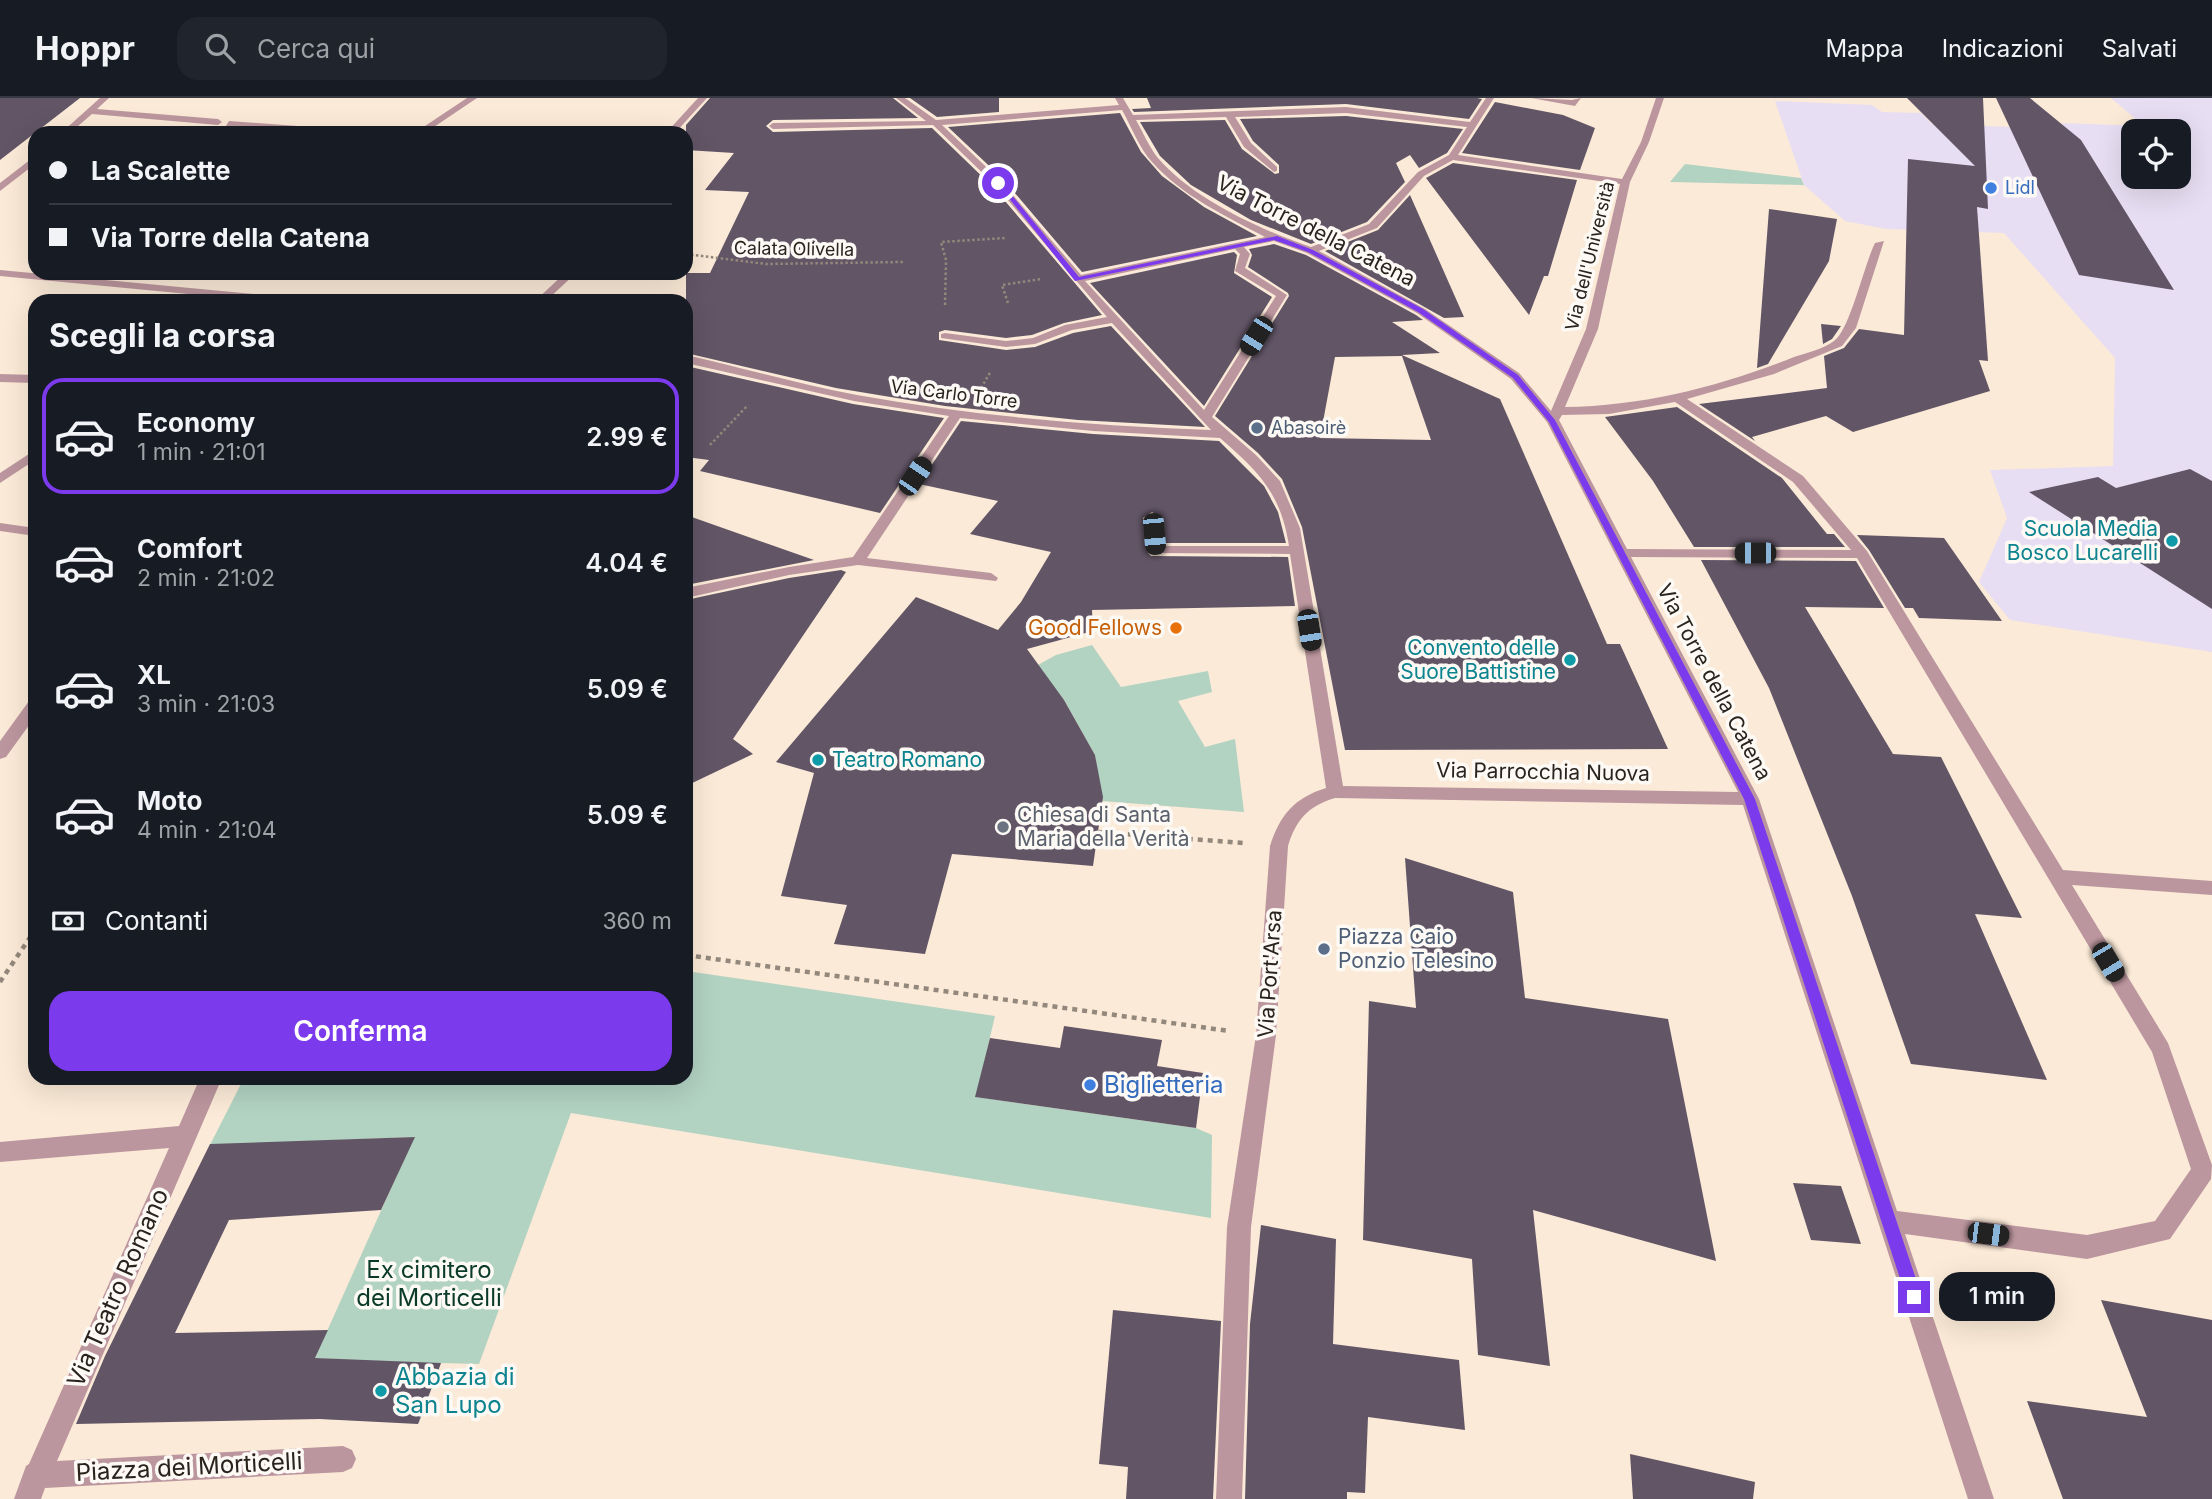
<!DOCTYPE html>
<html lang="it">
<meta charset="utf-8">
<style>
:root{--surface:#171b24;--page:#20242c;--text:#f1f3f6;--muted:#9ea1a6;--line:#363941;--accent:#7c3aed}
body{margin:0;font-family:Inter,sans-serif;background:var(--page);color:var(--text);height:100vh;display:flex;flex-direction:column;font-size:26px;white-space:nowrap}
*{box-sizing:border-box;margin:0}
p{font-size:23px;color:var(--muted)}
.icon{flex:none;width:38px;height:38px;fill:none;stroke:currentColor;stroke-width:2;stroke-linecap:round;stroke-linejoin:round}
.map{position:relative;flex:1;overflow:hidden}
.side{position:absolute;left:28px;top:196px;width:665px;height:791px;display:flex;flex-direction:column;background:var(--surface);border-radius:21px;box-shadow:0 7px 28px #0002}
.side>*{flex:none}
.top-card{position:absolute;left:28px;top:28px;width:665px;height:154px;border-radius:21px;box-shadow:0 7px 28px #0002;display:grid;align-content:center;height:154px;padding:0 21px;background:var(--surface)}
.fabs{position:absolute;left:2121px;top:21px;display:grid;gap:14px}
.fabs a{display:grid;place-items:center;width:70px;height:70px;border-radius:14px;background:var(--surface);box-shadow:0 7px 28px #0002;font-size:35px}
.end{position:absolute;width:32px;height:32px;margin:-16px;border:9px solid #7c3aed;background:#fff;box-shadow:0 0 0 4px #fff}
.from{border-radius:50%}
.bubble{position:absolute;height:49px;border-radius:21px;background:var(--surface);box-shadow:0 7px 28px #0002;font-size:23px;font-weight:600;line-height:49px;text-align:center}
.car{position:absolute;width:21px;height:42px;margin:-21px -10px;border-radius:9px;box-shadow:0 0 5px 2px #0007;background:linear-gradient(#222 24%,#8ab4d8 0 40%,#222 0 76%,#8ab4d8 0 86%,#222 0)}
.top-card b{display:flex;align-items:center;gap:24px;height:66px;font-size:26px}
.top-card b+b{border-top:2px solid var(--line)}
.top-card i{width:18px;height:18px;background:var(--text)}
ul{padding:0;list-style:none}
li{display:flex;align-items:center;gap:21px;height:116px;margin:0 14px 10px;padding:0 7px;border:4px solid transparent;border-radius:21px}
li div{flex:1}
li b{display:block;font-size:26px}
li em{font-style:normal;font-weight:600}
li.selected{border-color:var(--accent)}
li>.icon{width:63px;height:63px;stroke-width:1.5}
h2{padding:0 21px;font-size:32px;line-height:84px}
.pay{display:flex;align-items:center;gap:18px;height:77px;padding:0 21px;font-size:26px}
.pay p{margin-inline-start:auto}
.cta{display:flex;gap:14px;margin-top:auto;padding:14px 21px}
.cta a{flex:1;height:80px;border-radius:21px;background:var(--accent);color:#fff;font-size:28px;font-weight:600;line-height:80px;text-align:center}
header{display:flex;align-items:center;gap:42px;box-sizing:border-box;height:98px;padding:0 35px;background:var(--surface);border-bottom:2px solid var(--line)}
header strong{font-size:33px}
nav{display:flex;gap:38px;margin-inline-start:auto;font-size:24px}
.search{width:490px;height:63px;background:var(--page);display:flex;align-items:center;gap:18px;box-sizing:border-box;padding:0 24px;border-radius:21px;color:var(--muted);font-size:26px}
.map>svg:first-child{display:block}
.commercial{fill:#e8def3;fill-rule:evenodd}
.green{fill:#b2d2c2}
.building{fill:#625566;fill-rule:evenodd}
.lines{fill:none;stroke-linecap:round;stroke-linejoin:round}
.path-far1{stroke:#93887b;stroke-width:2.5;stroke-dasharray:2.5 2.5;stroke-linecap:butt}
.path{stroke:#93887b;stroke-width:4.5;stroke-dasharray:5 5;stroke-linecap:butt}
.minor{fill:#bc969e;fill-rule:evenodd}
.route{fill:#7c3aed}
.shop-dot{fill:#3f7fe0;stroke:#fdfaf6;stroke-width:2.5}
.service-dot{fill:#5c6f8a;stroke:#fdfaf6;stroke-width:2.5}
.culture-dot{fill:#0f9aa8;stroke:#fdfaf6;stroke-width:2.5}
.food-dot{fill:#e8710a;stroke:#fdfaf6;stroke-width:2.5}
.worship-dot{fill:#6b7280;stroke:#fdfaf6;stroke-width:2.5}
.labels{text-anchor:middle;stroke-width:7;stroke-linejoin:round;paint-order:stroke}
.far-shop-label{font-size:18px;fill:#366cbe;stroke:#fdfaf6;text-anchor:start}
.far-street-label{font-size:18px;fill:#29231c;stroke:#fdfaf6}
.far-service-label{font-size:18px;fill:#4e5e75;stroke:#fdfaf6;text-anchor:start}
.street-label{font-size:21px;fill:#29231c;stroke:#fdfaf6}
.culture-label{font-size:21px;fill:#0d838f;stroke:#fdfaf6;text-anchor:end}
.food-label{font-size:21px;fill:#c56008;stroke:#fdfaf6;text-anchor:end}
.worship-label{font-size:21px;fill:#5b616d;stroke:#fdfaf6;text-anchor:start}
.service-label{font-size:21px;fill:#4e5e75;stroke:#fdfaf6;text-anchor:start}
.near-shop-label{font-size:24px;fill:#366cbe;stroke:#fdfaf6;text-anchor:start}
.near-park-label{font-size:24px;fill:#0a3a29;stroke:#fdfaf6}
.near-street-label{font-size:24px;fill:#29231c;stroke:#fdfaf6}
.near-culture-label{font-size:24px;fill:#0d838f;stroke:#fdfaf6;text-anchor:start}
</style>
<header>
<strong>Hoppr</strong>
<div class="search"><svg class="icon" aria-label="search" viewBox="0 0 24 24"><circle cx="10" cy="10" r="6"/><path d="M15 15l6 6"/></svg>Cerca qui</div>
<nav><a>Mappa</a><a>Indicazioni</a><a>Salvati</a></nav>
</header>
<div class="map">
<svg width="2212" height="1401" viewBox="0 0 2212 1401">
<rect width="100%" height="100%" fill="#fbead7"/>
<path class="commercial" d="M 2111,0 L 2212,0 L 2212,554 L 2010,522 L 1979,484 L 2007,420 L 1990,372 L 2113,368 L 2115,260 L 2004,135 L 1886,131 L 1845,123 L 1804,87 L 1775,3 L 1872,7 L 1882,14 L 1921,15 L 1932,26 L 2066,31 L 2062,25 L 2144,28 ZM 2133,33 L 2179,33 L 2179,79 L 2133,79 Z"/>
<path class="green" d="M 1685,66 L 1801,80 L 1804,87 L 1670,84 Z
M 1092,547 L 1121,589 L 1208,573 L 1212,594 L 1178,603 L 1205,649 L 1235,641 L 1244,714 L 1102,703 L 1095,657 L 1064,602 L 1036,568 L 1056,557 Z
M 686,873 L 995,918 L 976,999 L 1196,1030 L 1212,1037 L 1211,1120 L 571,1015 L 479,1266 L 441,1265 L 419,1325 L 320,1321 L 345,1262 L 315,1260 L 414,1039 L 210,1047 L 244,980 L 686,980 Z"/>
<path class="building" d="M 0,0 L 80,0 L 0,62 Z
M 710,0 L 893,0 L 918,20 L 773,22 L 766,28 L 773,34 L 932,30 L 993,89 L 1102,217 L 1064,225 L 1032,237 L 1006,240 L 945,232 L 939,234 L 939,242 L 1006,252 L 1035,249 L 1073,235 L 1111,228 L 1205,329 L 1078,322 L 945,308 L 836,290 L 686,255 L 686,175 L 710,175 L 749,94 L 705,92 L 734,55 L 686,52 L 686,27 Z
M 910,0 L 999,0 L 999,14 L 937,19 Z
M 1147,0 L 1477,0 L 1482,1 L 1469,21 L 1346,6 L 1134,14 L 1132,11 L 1151,10 Z
M 1907,0 L 1983,0 L 1988,111 L 1977,109 L 1988,263 L 1979,262 L 1990,293 L 1853,334 L 1826,318 L 1752,339 L 1755,343 L 1699,306 L 1827,290 L 1824,258 L 1844,250 L 1859,231 L 1904,237 L 1908,61 L 1975,68 Z
M 1996,0 L 2030,0 L 2081,42 L 2174,192 L 2079,177 Z
M 1495,4 L 1563,17 L 1595,30 L 1580,72 L 1462,55 Z
M 1120,15 L 1141,54 L 1162,78 L 1204,109 L 1257,138 L 1082,174 L 1003,81 L 948,29 Z
M 1346,18 L 1463,31 L 1447,55 L 1419,70 L 1410,57 L 1396,65 L 1405,84 L 1367,124 L 1311,146 L 1251,122 L 1191,87 L 1160,58 L 1140,24 L 1225,22 L 1242,51 L 1275,76 L 1279,75 L 1279,67 L 1253,43 L 1240,21 Z
M 1453,65 L 1577,82 L 1548,178 L 1544,178 L 1529,217 L 1426,80 Z
M 1410,97 L 1464,219 L 1444,220 L 1325,153 L 1378,132 Z
M 1769,111 L 1837,121 L 1829,163 L 1768,266 L 1757,270 Z
M 1274,146 L 1306,157 L 1416,217 L 1423,222 L 1392,224 L 1440,255 L 1402,257 L 1500,301 L 1607,546 L 1620,546 L 1668,651 L 1345,652 L 1302,429 L 1282,381 L 1258,355 L 1215,318 L 1289,198 L 1288,195 L 1248,169 L 1252,157 L 1249,151 ZM 1402,258 L 1431,342 L 1320,340 L 1335,259 Z
M 1234,154 L 1237,157 L 1234,175 L 1272,199 L 1204,308 L 1090,185 Z
M 1821,226 L 1841,228 L 1832,241 L 1823,246 Z
M 686,268 L 853,306 L 944,320 L 880,415 L 700,373 L 709,362 L 686,359 Z
M 1677,309 L 1782,380 L 1827,436 L 1834,436 L 1845,449 L 1694,449 L 1653,383 L 1605,319 Z
M 961,323 L 1093,336 L 1219,343 L 1264,388 L 1278,414 L 1286,445 L 1165,445 L 1163,420 L 1152,414 L 1143,420 L 1148,455 L 1151,458 L 1288,459 L 1295,508 L 1092,512 L 1093,533 L 1027,551 L 1064,602 L 1095,657 L 1103,699 L 1093,768 L 952,756 L 925,856 L 834,846 L 847,807 L 781,798 L 814,675 L 776,664 L 916,499 L 998,532 L 1021,504 L 1051,454 L 970,436 L 998,403 L 919,386 Z
M 2190,371 L 2212,383 L 2212,511 L 2029,394 L 2098,379 L 2116,390 Z
M 686,417 L 814,462 L 686,487 Z
M 1857,437 L 1944,440 L 2002,523 L 1919,520 L 1913,510 L 1905,510 L 1869,452 Z
M 1701,462 L 1856,463 L 1884,510 L 1805,509 L 1893,656 L 1941,659 L 2022,820 L 1975,816 L 2047,982 L 1911,966 L 1852,798 L 1769,590 Z
M 841,472 L 846,474 L 733,641 L 753,656 L 686,688 L 686,502 L 789,480 Z
M 1405,760 L 1513,794 L 1525,900 L 1668,921 L 1716,1163 L 1533,1112 L 1550,1268 L 1478,1257 L 1472,1161 L 1363,1142 L 1369,903 L 1416,910 Z
M 1064,928 L 1162,942 L 1157,968 L 1203,975 L 1196,1030 L 975,999 L 990,940 L 1060,950 Z
M 415,1039 L 381,1112 L 229,1122 L 175,1235 L 328,1232 L 315,1260 L 441,1265 L 418,1326 L 320,1321 L 76,1326 L 105,1258 L 210,1046 Z
M 1793,1085 L 1841,1088 L 1861,1146 L 1811,1142 Z
M 1261,1127 L 1336,1141 L 1333,1246 L 1459,1262 L 1465,1332 L 1368,1319 L 1365,1395 L 1347,1394 L 1347,1401 L 1245,1401 L 1250,1226 Z
M 2101,1202 L 2212,1222 L 2212,1401 L 2063,1401 L 2027,1303 L 2147,1319 Z
M 1113,1212 L 1221,1223 L 1213,1401 L 1126,1401 L 1128,1369 L 1099,1366 Z
M 1630,1356 L 1755,1384 L 1753,1401 L 1633,1401 Z"/>
<g class="lines">
<path class="path-far1" d="M 686,156 L 766,166 L 903,164
M 1008,205 L 1002,187 L 1041,181
M 945,207 L 946,162 L 941,144 L 1005,140
M 981,290 L 991,273
M 710,347 L 748,307"/>
<path class="path" d="M 1098,734 L 1244,745
M 686,857 L 1229,933
M 0,884 L 35,832"/>
<path class="minor" d="M 100,0 L 109,0 L 97,11 L 218,21 L 222,24 L 218,27 L 92,16 L 70,35 L 61,35 Z
M 467,0 L 477,0 L 425,35 L 375,35 L 379,32 L 416,34 Z
M 698,0 L 707,0 L 675,35 L 666,35 Z
M 896,0 L 905,0 L 936,22 L 1119,7 L 1115,0 L 1123,0 L 1133,17 L 1346,9 L 1470,24 L 1486,0 L 1494,0 L 1458,57 L 1622,81 L 1641,44 L 1656,0 L 1664,0 L 1649,44 L 1630,84 L 1598,231 L 1565,309 C 1644,308 1721,288 1794,259 C 1806,255 1824,251 1834,243 C 1850,232 1864,167 1875,145 L 1884,143 L 1856,230 L 1842,248 L 1774,276 L 1687,301 L 1803,378 L 1867,453 L 2063,772 L 2212,783 L 2212,797 L 2072,787 L 2168,945 L 2212,1067 L 2211,1081 L 2170,1141 L 2087,1161 L 1905,1136 L 1994,1401 L 1968,1401 L 1743,707 L 1335,700 C 1308,708 1296,722 1288,748 L 1276,937 L 1251,1129 L 1242,1401 L 1216,1401 L 1227,1129 L 1256,937 L 1270,748 C 1280,717 1294,700 1326,690 L 1290,456 L 1151,455 L 1146,420 L 1153,416 L 1160,420 L 1163,448 L 1289,448 C 1281,395 1258,373 1220,340 L 1093,333 L 960,320 L 867,460 L 991,475 L 998,480 L 996,483 L 858,467 L 789,477 L 686,500 L 686,490 L 789,469 L 853,459 L 949,318 L 854,303 L 686,265 L 686,257 C 743,270 799,286 857,297 C 974,318 1092,328 1211,332 L 1112,225 L 1072,232 L 1035,246 L 1006,249 L 941,240 L 941,236 L 945,235 L 1006,243 L 1033,240 L 1065,227 L 1107,219 L 995,87 L 933,27 L 773,31 L 769,28 L 773,25 L 926,23 ZM 1122,12 C 1131,28 1139,50 1152,64 C 1182,98 1226,118 1265,139 L 1081,177 L 1001,83 L 942,27 ZM 1346,15 L 1467,29 L 1449,57 L 1418,74 L 1369,126 L 1311,149 C 1261,132 1193,101 1158,60 C 1149,49 1143,34 1136,22 L 1226,19 L 1244,49 L 1274,74 L 1277,73 L 1277,69 L 1251,45 L 1235,19 ZM 1453,62 L 1620,86 L 1586,231 L 1551,313 L 1519,275 L 1425,211 L 1319,153 L 1377,130 L 1424,78 ZM 1274,143 L 1307,155 L 1417,215 L 1511,281 L 1547,324 L 1738,694 L 1343,688 L 1300,430 L 1280,383 L 1256,357 L 1212,319 L 1287,197 L 1245,170 L 1250,156 L 1244,149 ZM 1235,151 L 1240,156 L 1235,173 L 1276,198 L 1204,312 L 1085,183 ZM 1675,304 L 1793,384 L 1851,452 L 1627,451 L 1559,322 L 1562,317 L 1609,316 ZM 1631,459 L 1857,460 L 2152,954 L 2191,1071 L 2155,1123 L 2087,1137 L 1897,1113 L 1759,701 Z
M 1531,0 L 1572,2 L 1581,0 L 1575,8 Z
M 229,23 L 352,32 L 356,35 L 316,35 L 226,28 Z
M 35,58 L 35,66 L 0,93 L 0,85 Z
M 0,172 L 297,200 L 302,203 L 262,203 L 0,178 Z
M 565,175 L 576,175 L 546,203 L 535,203 Z
M 0,276 L 35,277 L 35,285 L 0,284 Z
M 35,352 L 35,362 L 0,385 L 0,375 Z
M 0,425 L 35,430 L 35,438 L 0,433 Z
M 35,601 L 35,619 L 6,659 L 0,661 L 0,643 L 29,603 Z
M 200,980 L 222,980 L 57,1363 L 343,1348 L 352,1352 L 356,1361 L 352,1370 L 343,1374 L 45,1390 L 41,1401 L 14,1401 L 26,1368 L 29,1366 L 169,1050 L 0,1064 L 0,1044 L 179,1028 Z"/>
</g>
<path class="route" d="M 996,84 L 1001,84 L 1079,179 L 1277,138 L 1313,152 L 1423,211 L 1518,277 L 1555,322 L 1755,701 L 1922,1199 L 1920,1205 L 1914,1207 L 1909,1205 L 1906,1199 L 1744,701 L 1549,324 L 1513,280 L 1418,214 L 1308,154 L 1274,142 L 1075,183 Z"/>
<g class="shop-dot">
<circle cx="1991" cy="90" r="7"/>
<circle cx="1090" cy="987" r="7"/>
</g>
<g class="service-dot">
<circle cx="1257" cy="330" r="7"/>
<circle cx="1324" cy="851" r="7"/>
</g>
<g class="culture-dot">
<circle cx="2172" cy="443" r="7"/>
<circle cx="1570" cy="562" r="7"/>
<circle cx="818" cy="662" r="7"/>
<circle cx="381" cy="1293" r="7"/>
</g>
<circle class="food-dot" cx="1176" cy="530" r="7"/>
<circle class="worship-dot" cx="1003" cy="729" r="7"/>
<g class="labels">
<g class="far-shop-label">
<text x="2005" y="96">Lidl</text>
</g>
<g class="far-street-label">
<text transform="translate(794 151) rotate(1)" y="6">Calata Olivella</text>
<text transform="translate(1590 158) rotate(-76)" y="6">Via dell'Università</text>
<text transform="translate(954 296) rotate(7)" y="6">Via Carlo Torre</text>
</g>
<g class="far-service-label">
<text x="1271" y="336">Abasoirè</text>
</g>
<g class="street-label">
<text transform="translate(1316 133) rotate(27)" y="7">Via Torre della Catena</text>
<text transform="translate(1714 584) rotate(62)" y="7">Via Torre della Catena</text>
<text transform="translate(1543 674) rotate(1)" y="7">Via Parrocchia Nuova</text>
<text transform="translate(1270 876) rotate(-86)" y="7">Via Port'Arsa</text>
</g>
<g class="culture-label">
<text x="2158" y="438">Scuola Media<tspan x="2158" dy="24">Bosco Lucarelli</tspan></text>
<text x="1556" y="557">Convento delle<tspan x="1556" dy="24">Suore Battistine</tspan></text>
<text x="832" y="669" text-anchor="start">Teatro Romano</text>
</g>
<g class="food-label">
<text x="1162" y="537">Good Fellows</text>
</g>
<g class="worship-label">
<text x="1017" y="724">Chiesa di Santa<tspan x="1017" dy="24">Maria della Verità</tspan></text>
</g>
<g class="service-label">
<text x="1338" y="846">Piazza Caio<tspan x="1338" dy="24">Ponzio Telesino</tspan></text>
</g>
<g class="near-shop-label">
<text x="1104" y="995">Biglietteria</text>
</g>
<g class="near-park-label">
<text x="429" y="1180">Ex cimitero<tspan x="429" dy="28">dei Morticelli</tspan></text>
</g>
<g class="near-street-label">
<text transform="translate(118 1190) rotate(-66)" y="8">Via Teatro Romano</text>
<text transform="translate(189 1369) rotate(-3)" y="8">Piazza dei Morticelli</text>
</g>
<g class="near-culture-label">
<text x="395" y="1287">Abbazia di<tspan x="395" dy="28">San Lupo</tspan></text>
</g>
</g>
</svg>
<div class="fabs">
<a><svg class="icon" aria-label="locate" viewBox="0 0 24 24"><circle cx="12" cy="12" r="6"/><path d="M12 2v4M12 18v4M2 12h4M18 12h4"/></svg></a>
</div>
<i class="end from" style="left:998px;top:85px"></i>
<i class="end" style="left:1914px;top:1199px"></i>
<div class="bubble" style="left:1939px;top:1174px;width:116px">1 min</div>
<i class="car" style="left:1256px;top:238px;rotate:212deg"></i>
<i class="car" style="left:915px;top:378px;rotate:34deg"></i>
<i class="car" style="left:1154px;top:436px;rotate:175deg"></i>
<i class="car" style="left:1755px;top:455px;rotate:270deg"></i>
<i class="car" style="left:1309px;top:532px;rotate:171deg"></i>
<i class="car" style="left:2108px;top:864px;rotate:149deg"></i>
<i class="car" style="left:1988px;top:1136px;rotate:97deg"></i>
<div class="top-card">
<b><i class="from"></i>La Scalette</b>
<b><i></i>Via Torre della Catena</b>
</div>
<section class="side">
<h2>Scegli la corsa</h2>
<ul>
<li class="selected"><svg class="icon" aria-label="car" viewBox="0 0 24 24"><path d="M5 17H2v-5l4-1 3-4h7l3 4 3 1v5h-3M9 17h6M6 11h13"/><circle cx="7" cy="17" r="2"/><circle cx="17" cy="17" r="2"/></svg><div><b>Economy</b><p>1 min · 21:01</p></div><em>2.99 €</em></li>
<li><svg class="icon" aria-label="car" viewBox="0 0 24 24"><path d="M5 17H2v-5l4-1 3-4h7l3 4 3 1v5h-3M9 17h6M6 11h13"/><circle cx="7" cy="17" r="2"/><circle cx="17" cy="17" r="2"/></svg><div><b>Comfort</b><p>2 min · 21:02</p></div><em>4.04 €</em></li>
<li><svg class="icon" aria-label="car" viewBox="0 0 24 24"><path d="M5 17H2v-5l4-1 3-4h7l3 4 3 1v5h-3M9 17h6M6 11h13"/><circle cx="7" cy="17" r="2"/><circle cx="17" cy="17" r="2"/></svg><div><b>XL</b><p>3 min · 21:03</p></div><em>5.09 €</em></li>
<li><svg class="icon" aria-label="car" viewBox="0 0 24 24"><path d="M5 17H2v-5l4-1 3-4h7l3 4 3 1v5h-3M9 17h6M6 11h13"/><circle cx="7" cy="17" r="2"/><circle cx="17" cy="17" r="2"/></svg><div><b>Moto</b><p>4 min · 21:04</p></div><em>5.09 €</em></li>
</ul>
<div class="pay"><svg class="icon" aria-label="cash" viewBox="0 0 24 24"><path d="M3 7h18v10H3z"/><circle cx="12" cy="12" r="2"/></svg>Contanti<p>360 m</p></div>
<div class="cta"><a>Conferma</a></div>
</section>
</div>
